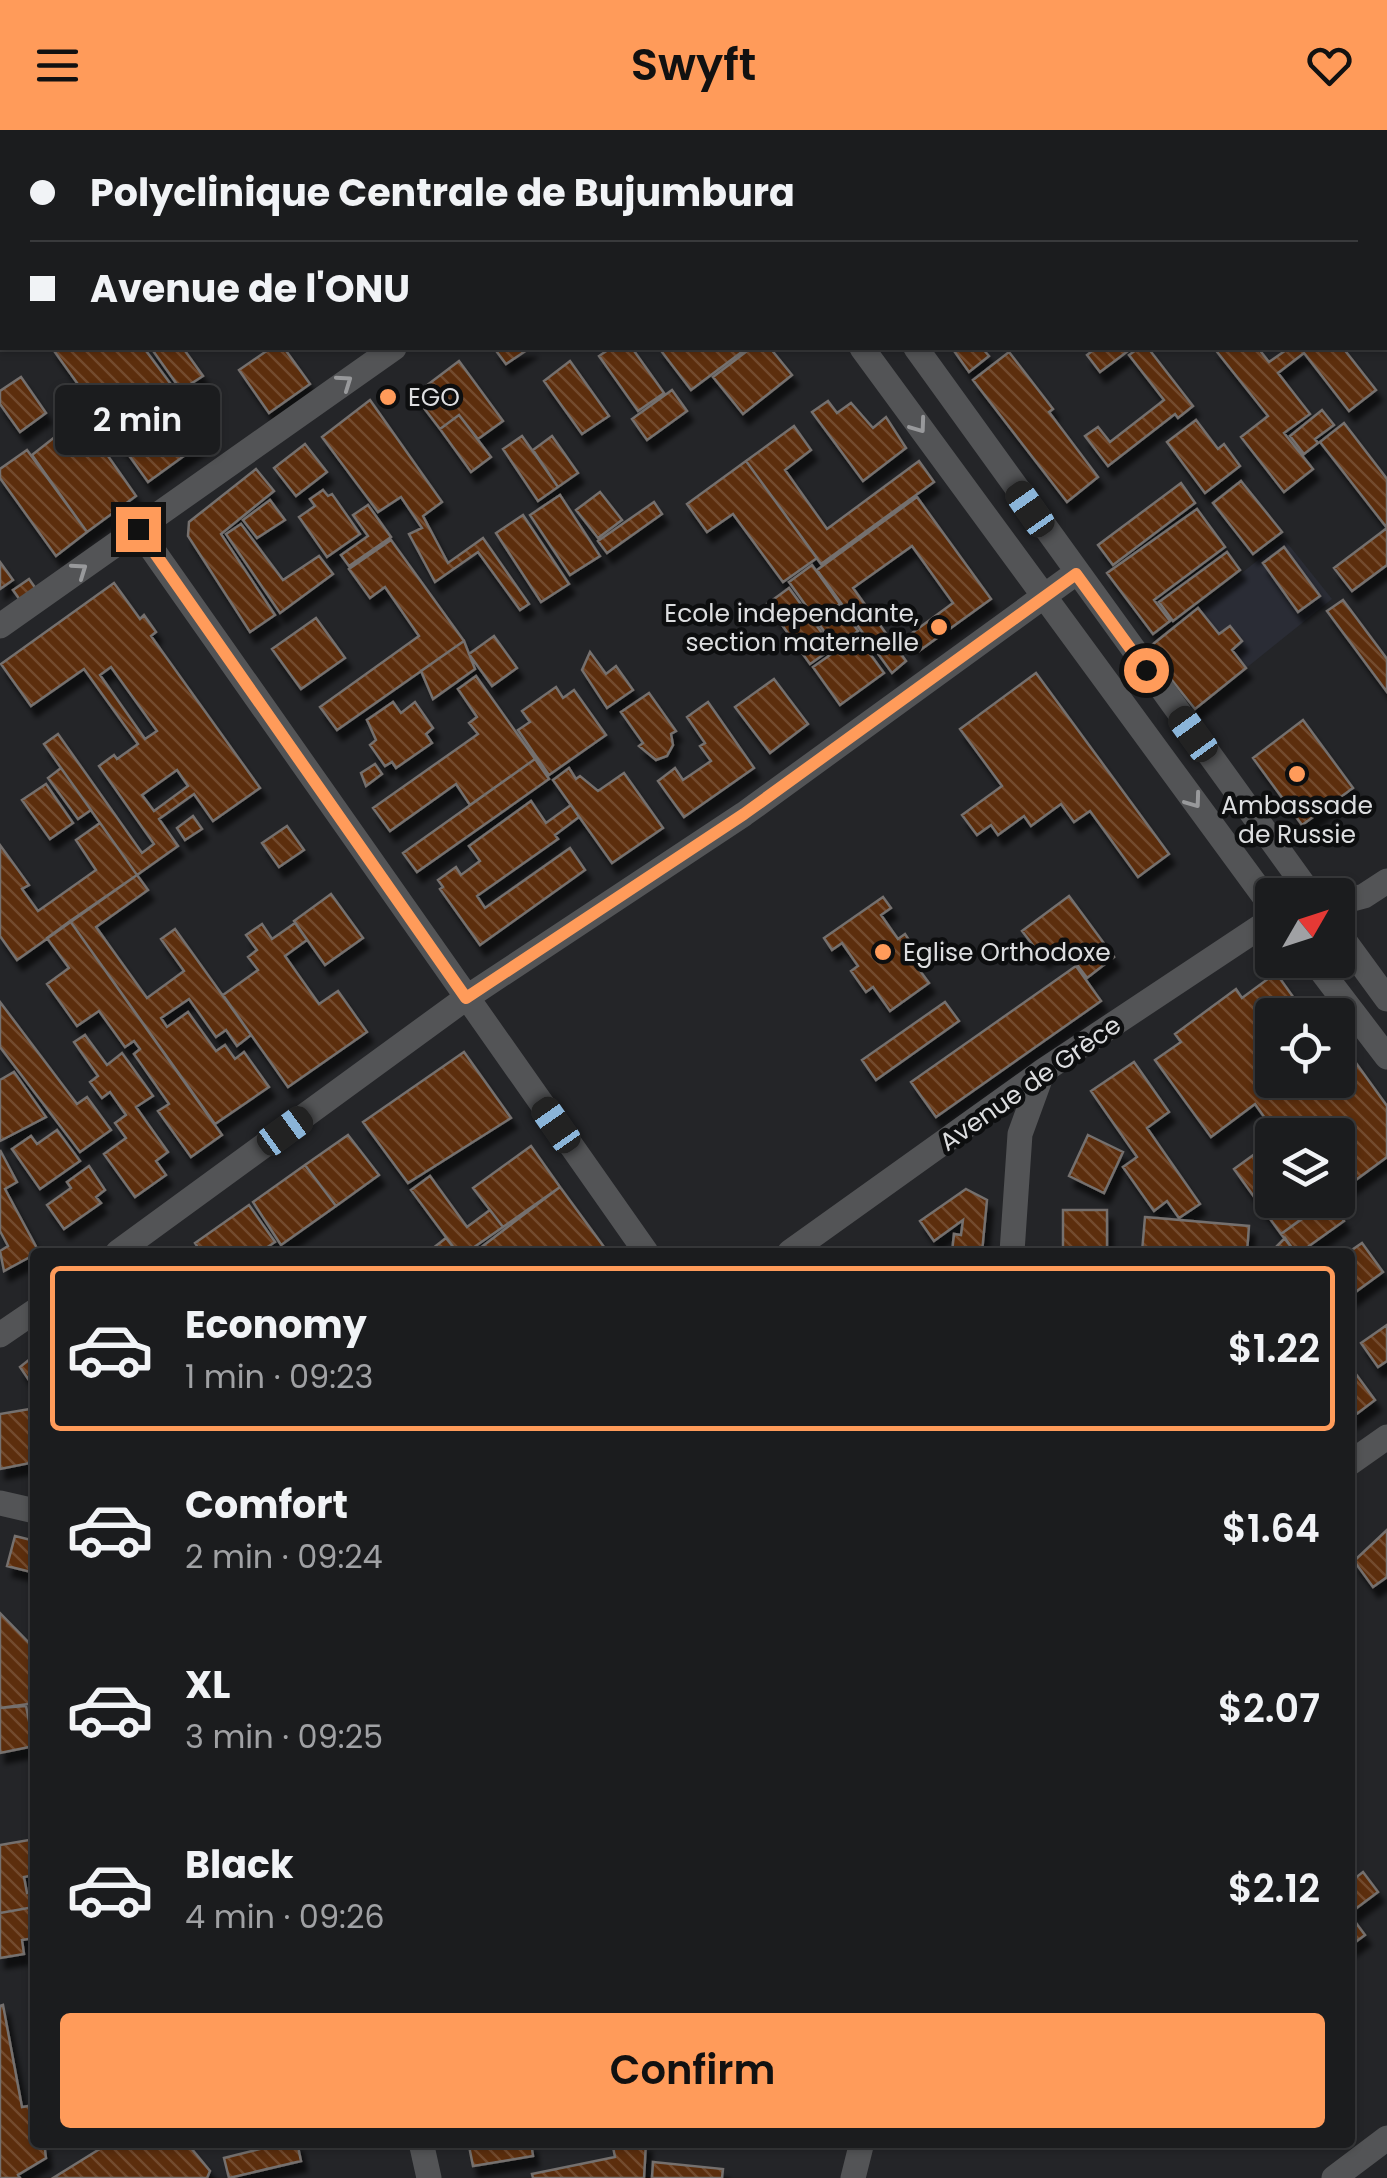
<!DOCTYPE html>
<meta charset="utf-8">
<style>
:root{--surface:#1b1c1e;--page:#242527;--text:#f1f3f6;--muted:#a0a1a4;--line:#393a3c;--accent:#ff9b5a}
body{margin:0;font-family:Poppins,sans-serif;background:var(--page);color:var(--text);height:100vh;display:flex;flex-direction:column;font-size:38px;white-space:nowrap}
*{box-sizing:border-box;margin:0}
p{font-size:32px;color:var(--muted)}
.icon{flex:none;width:55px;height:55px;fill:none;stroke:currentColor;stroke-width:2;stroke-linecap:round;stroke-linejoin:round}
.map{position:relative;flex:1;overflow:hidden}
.details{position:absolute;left:30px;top:1118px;width:1325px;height:900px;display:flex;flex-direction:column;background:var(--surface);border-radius:10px;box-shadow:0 2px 8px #0004,0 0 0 2px var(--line)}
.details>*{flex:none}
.banner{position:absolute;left:0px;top:0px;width:1388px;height:220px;box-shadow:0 2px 8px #0004,0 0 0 2px var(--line);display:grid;align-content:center;height:220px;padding:0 30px;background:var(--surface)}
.needle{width:65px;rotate:51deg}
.fabs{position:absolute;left:1255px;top:748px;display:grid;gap:20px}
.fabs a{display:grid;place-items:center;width:100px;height:100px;border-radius:10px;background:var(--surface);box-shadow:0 2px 8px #0004,0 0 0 2px var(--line);font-size:50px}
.end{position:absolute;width:45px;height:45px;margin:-22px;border:12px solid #ff9b5a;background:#111;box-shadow:0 0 0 5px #111}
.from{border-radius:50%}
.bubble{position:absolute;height:70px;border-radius:10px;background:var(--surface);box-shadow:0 2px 8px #0004,0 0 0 2px var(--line);font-size:32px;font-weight:600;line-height:70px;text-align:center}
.car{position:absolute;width:30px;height:60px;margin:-30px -15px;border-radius:12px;box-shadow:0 0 8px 2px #0007;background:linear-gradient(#222 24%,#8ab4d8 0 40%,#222 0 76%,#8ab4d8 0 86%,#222 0)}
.banner b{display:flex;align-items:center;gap:35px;height:95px;font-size:38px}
.banner b+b{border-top:2px solid var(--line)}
.banner i{width:25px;height:25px;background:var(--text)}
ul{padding:18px 0 0;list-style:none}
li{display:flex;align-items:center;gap:30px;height:165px;margin:0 20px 15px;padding:0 10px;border:5px solid transparent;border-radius:10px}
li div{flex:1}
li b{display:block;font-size:38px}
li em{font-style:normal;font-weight:600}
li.selected{border-color:var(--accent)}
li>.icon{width:90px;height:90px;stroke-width:1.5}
.action{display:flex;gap:20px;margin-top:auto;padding:20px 30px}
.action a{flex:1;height:115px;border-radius:10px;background:var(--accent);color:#111;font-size:40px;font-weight:600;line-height:115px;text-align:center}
header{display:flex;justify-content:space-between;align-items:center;height:130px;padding:0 30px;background:var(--accent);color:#111;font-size:45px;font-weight:600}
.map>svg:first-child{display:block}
.built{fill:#2a2c35}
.building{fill:url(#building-back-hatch);stroke:#74706e;stroke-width:2.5;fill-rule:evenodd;filter:url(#shadow)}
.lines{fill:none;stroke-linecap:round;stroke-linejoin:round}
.minor{stroke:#535456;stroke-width:25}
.oneway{stroke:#98999b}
.route{stroke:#ff9b5a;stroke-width:12}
.poi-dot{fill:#ff9b5a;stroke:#0d0e0f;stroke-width:4}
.labels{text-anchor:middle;stroke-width:9;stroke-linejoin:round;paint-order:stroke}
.poi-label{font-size:25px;fill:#dddee0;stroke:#0d0e0f;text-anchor:start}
.street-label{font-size:25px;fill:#dddee0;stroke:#0d0e0f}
</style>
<header><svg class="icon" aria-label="menu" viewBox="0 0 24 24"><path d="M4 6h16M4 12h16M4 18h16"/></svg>Swyft<svg class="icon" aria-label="heart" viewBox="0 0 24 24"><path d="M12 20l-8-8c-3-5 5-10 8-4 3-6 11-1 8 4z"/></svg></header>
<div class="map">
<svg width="1387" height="2048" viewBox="0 0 1387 2048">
<defs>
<pattern id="building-back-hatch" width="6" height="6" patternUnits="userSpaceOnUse" patternTransform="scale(2.5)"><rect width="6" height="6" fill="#5c2d0b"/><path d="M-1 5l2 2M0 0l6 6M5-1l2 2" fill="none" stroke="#734b2e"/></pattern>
<filter id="shadow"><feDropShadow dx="5.5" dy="10" stdDeviation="2.5" flood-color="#0009"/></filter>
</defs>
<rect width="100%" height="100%" fill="#242528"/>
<path class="built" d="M 1284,409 L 1332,469 L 1195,579 L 1147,519 Z"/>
<path class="building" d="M 76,0 L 139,0 L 141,2 L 78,2 Z
M 575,0 L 638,0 L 634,2 Z
M 794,0 L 879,0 L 876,2 Z
M 943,0 L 989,0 L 991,2 L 945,2 Z
M 1044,0 L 1147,0 L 1041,2 Z
M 1322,0 L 1375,0 L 1377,2 L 1319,2 Z
M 52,218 L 144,218 L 210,307 L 148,352 Z
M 151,218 L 183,218 L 203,246 L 181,260 Z
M 271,218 L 284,218 L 310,254 L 269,283 L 239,240 Z
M 494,218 L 530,218 L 506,234 Z
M 611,218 L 632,218 L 664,263 L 638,281 L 599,226 Z
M 659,218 L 747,218 L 691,260 Z
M 751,218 L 770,218 L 792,245 L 743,284 L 713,247 Z
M 952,218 L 982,218 L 989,226 L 969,242 Z
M 1096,218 L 1132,218 L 1100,242 L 1087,225 Z
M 1139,218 L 1148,218 L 1193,276 L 1178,288 L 1175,284 L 1108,336 L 1085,306 L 1098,297 L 1110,312 L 1164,270 L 1129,225 Z
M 1214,218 L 1258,218 L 1269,232 L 1289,218 L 1343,218 L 1376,260 L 1349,281 L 1304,223 L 1278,243 L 1310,284 L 1284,303 L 1313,339 L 1284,362 L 1241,307 L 1268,286 Z
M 1009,222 L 1053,279 L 1049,282 L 1098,347 L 1067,372 L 973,250 Z
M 459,231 L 503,291 L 478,309 L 459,285 L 440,299 L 414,265 Z
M 570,231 L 609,286 L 582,304 L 544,251 Z
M 21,247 L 46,283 L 20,302 L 0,274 L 0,261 Z
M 672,260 L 687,281 L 647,310 L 632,289 Z
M 370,270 L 442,372 L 423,386 L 448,433 L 483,408 L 529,474 L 520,480 L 478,422 L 435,452 L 409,404 L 422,398 L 401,367 L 378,382 L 322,307 Z
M 828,271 L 837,283 L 851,273 L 873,298 L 886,287 L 906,318 L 863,351 L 812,282 Z
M 1322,280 L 1334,295 L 1315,309 L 1318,313 L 1304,324 L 1290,306 Z
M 459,285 L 491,327 L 471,342 L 440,299 Z
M 1196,290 L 1218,319 L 1224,314 L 1240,336 L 1205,363 L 1167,312 Z
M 1344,293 L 1387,349 L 1387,435 L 1352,461 L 1334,438 L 1387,398 L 1320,312 Z
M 70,295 L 90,324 L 101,316 L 136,366 L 87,402 L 32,325 Z
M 794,296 L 811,320 L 785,340 L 827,399 L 919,331 L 934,352 L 821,434 L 746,331 Z
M 522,306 L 558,357 L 538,371 L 503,319 Z
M 552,306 L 578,343 L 558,357 L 533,320 Z
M 305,314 L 327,342 L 296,366 L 274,338 Z
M 27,320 L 87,402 L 56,426 L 0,348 L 0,339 Z
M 746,331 L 817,428 L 783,452 L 733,384 L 707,402 L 687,374 Z
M 256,339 L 274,361 L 221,404 L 275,485 L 250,502 L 188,406 L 189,392 Z
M 1241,351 L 1282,402 L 1253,424 L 1213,373 Z
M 1181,353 L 1195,373 L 1113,435 L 1098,415 Z
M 323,360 L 328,366 L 332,364 L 360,404 L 327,427 L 299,387 L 315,376 L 310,369 Z
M 600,362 L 622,390 L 598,408 L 576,380 Z
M 560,365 L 600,426 L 570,445 L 530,385 Z
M 917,367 L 991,469 L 919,521 L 908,506 L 953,473 L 912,416 L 853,458 L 906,531 L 892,543 L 817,440 Z
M 270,370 L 285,390 L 257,408 L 243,390 Z
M 654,372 L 662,384 L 607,423 L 598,411 Z
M 368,375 L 391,407 L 349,436 L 341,425 L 368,406 L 353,385 Z
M 1197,379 L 1225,417 L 1154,470 L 1170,491 L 1153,504 L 1107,443 Z
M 523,385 L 569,454 L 541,472 L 496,403 Z
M 241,394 L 283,450 L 319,426 L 333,444 L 280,483 L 226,404 Z
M 391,410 L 464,511 L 337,600 L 320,577 L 419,506 L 385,457 L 370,468 L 349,439 Z
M 1284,417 L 1320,466 L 1298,482 L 1263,433 Z
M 1227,422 L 1240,440 L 1173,491 L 1159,472 Z
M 0,432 L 13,450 L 0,459 Z
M 812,435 L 840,474 L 817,491 L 789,452 Z
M 29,449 L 36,459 L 20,470 L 13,460 Z
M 114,453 L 140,489 L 144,485 L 156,502 L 151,506 L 260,658 L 213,691 L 194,664 L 159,689 L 178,716 L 137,745 L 44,614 L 58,604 L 142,723 L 154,714 L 99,636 L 114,625 L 117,629 L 138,614 L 84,539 L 31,576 L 1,534 ZM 111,537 L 157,601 L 145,609 L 100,545 ZM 177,640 L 188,656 L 154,681 L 142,665 Z
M 789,458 L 833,518 L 810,534 L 767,474 Z
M 1343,470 L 1387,529 L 1387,562 L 1327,481 Z
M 841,478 L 858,501 L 836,518 L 819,494 Z
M 1198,478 L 1219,504 L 1230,496 L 1242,511 L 1232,520 L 1246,538 L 1195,579 L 1147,519 Z
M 316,488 L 345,528 L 301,559 L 272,519 Z
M 494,506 L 517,538 L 492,556 L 469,524 Z
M 857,506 L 884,543 L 840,575 L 813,537 Z
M 464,511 L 475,539 L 433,569 L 421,541 Z
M 590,522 L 606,544 L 616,536 L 633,560 L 607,578 L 582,540 Z
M 1036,543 L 1169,724 L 1138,747 L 1090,681 L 1074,692 L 1061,674 L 1031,696 L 1024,686 L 998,705 L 991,695 L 977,705 L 962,685 L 1002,656 L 960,599 Z
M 476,546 L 535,629 L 470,675 L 456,654 L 390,701 L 373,678 L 478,604 L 469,593 L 477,587 L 458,559 Z
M 774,549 L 808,594 L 770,623 L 735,577 Z
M 556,557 L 563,568 L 574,560 L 606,605 L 549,645 L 518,600 L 530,592 L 522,581 Z
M 649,563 L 676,601 L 671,604 L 673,615 L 667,626 L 656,630 L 639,616 L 643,613 L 621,582 Z
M 393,572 L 401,583 L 415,572 L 433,598 L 426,604 L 432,613 L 396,638 L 392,632 L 385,636 L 370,615 L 376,610 L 367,590 Z
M 708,572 L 754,638 L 684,687 L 658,651 L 675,638 L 683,650 L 711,631 L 700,616 L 705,613 L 687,587 Z
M 1303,590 L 1353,658 L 1302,695 L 1253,628 Z
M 535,629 L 549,649 L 417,742 L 403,723 Z
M 375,634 L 382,644 L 366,656 L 361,643 Z
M 61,638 L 91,680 L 78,689 L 48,648 Z
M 569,638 L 576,649 L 580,646 L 598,661 L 624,643 L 663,698 L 612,733 L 553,650 Z
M 46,654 L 73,693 L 50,709 L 22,670 Z
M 531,671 L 546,693 L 571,675 L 579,687 L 555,705 L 558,709 L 477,766 L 485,778 L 570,718 L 585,740 L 480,815 L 440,759 L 443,757 L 438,750 L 456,737 L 461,745 L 480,731 L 469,716 Z
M 193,686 L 202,699 L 185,710 L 177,698 Z
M 100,693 L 137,745 L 17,830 L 0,806 L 0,715 L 29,755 L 22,759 L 38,781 L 96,740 L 76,710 Z
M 287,696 L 304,720 L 279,737 L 262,713 Z
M 137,745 L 148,760 L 96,797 L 147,868 L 184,841 L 161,809 L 175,799 L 251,905 L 237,916 L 226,900 L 216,907 L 189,869 L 161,888 L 167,897 L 188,882 L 216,921 L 225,915 L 235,929 L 244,922 L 269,957 L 215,994 L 70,791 Z
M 331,764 L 363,808 L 325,835 L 294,791 Z
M 1069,766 L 1114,827 L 1087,848 L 1062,814 L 1043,828 L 1022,801 Z
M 883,767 L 891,778 L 881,785 L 898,809 L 905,804 L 919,825 L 912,830 L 929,853 L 890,881 L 873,857 L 866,862 L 851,841 L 858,836 L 842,813 L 832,820 L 824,808 Z
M 70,791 L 222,1005 L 191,1027 L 158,981 L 169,974 L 134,924 L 140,919 L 134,911 L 125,917 L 99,881 L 77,896 L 47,854 L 69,838 L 47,808 Z
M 295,793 L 307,810 L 285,826 L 319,874 L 338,861 L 367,902 L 288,957 L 223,865 L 258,840 L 248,827 L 257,820 L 246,805 L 262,794 L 272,809 Z
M 1076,836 L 1101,871 L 936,987 L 911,952 Z
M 1276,843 L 1306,885 L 1272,885 L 1272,950 L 1338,950 L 1338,908 L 1387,976 L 1387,1027 L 1338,1063 L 1338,1005 L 1277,1005 L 1255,974 L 1211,1007 L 1155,930 L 1181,912 L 1175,904 L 1236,859 L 1242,868 Z
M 0,872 L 77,974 L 87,967 L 111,1000 L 80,1022 L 0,917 Z
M 945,872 L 959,891 L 876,950 L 862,930 Z
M 85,905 L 107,935 L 122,923 L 153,966 L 136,977 L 168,1022 L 156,1031 L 166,1045 L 135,1067 L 104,1024 L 126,1008 L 115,993 L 126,985 L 110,962 L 102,968 L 90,952 L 98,946 L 74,912 Z
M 464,922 L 511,988 L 408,1053 L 363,992 Z
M 1134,932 L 1169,982 L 1147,998 L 1200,1074 L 1179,1088 L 1167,1071 L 1154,1081 L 1123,1037 L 1137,1027 L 1091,961 Z
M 14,942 L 46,987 L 0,1011 L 0,950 Z
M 57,1000 L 80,1031 L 40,1059 L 12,1019 L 31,1006 L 37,1014 Z
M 348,1005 L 379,1045 L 336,1076 L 305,1035 Z
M 1088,1005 L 1123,1022 L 1104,1063 L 1069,1046 Z
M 1270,1013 L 1272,1070 L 1327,1070 L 1281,1104 L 1234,1039 Z
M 531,1016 L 560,1057 L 503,1097 L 473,1058 Z
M 0,1020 L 17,1052 L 5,1059 L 39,1122 L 4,1141 L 0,1121 L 8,1116 L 0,1101 Z
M 305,1035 L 336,1076 L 281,1115 L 253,1072 Z
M 89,1036 L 105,1060 L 96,1067 L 101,1073 L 64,1099 L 47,1075 L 71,1058 L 67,1052 Z
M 430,1046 L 467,1097 L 490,1080 L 503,1097 L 467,1122 L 457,1122 L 411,1060 Z
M 560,1057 L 604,1117 L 596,1122 L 475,1122 Z
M 966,1059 L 987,1070 L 982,1122 L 952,1122 L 954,1104 L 961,1105 L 963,1090 L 934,1111 L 920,1091 Z
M 1329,1070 L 1344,1091 L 1309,1116 L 1313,1122 L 1295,1122 L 1281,1104 Z
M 249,1075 L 275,1112 L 260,1122 L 201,1122 L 195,1113 Z
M 1063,1080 L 1107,1080 L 1107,1121 L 1063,1121 Z
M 1145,1087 L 1249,1096 L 1247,1122 L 1142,1122 Z
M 446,1108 L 457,1122 L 428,1122 Z
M 1285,1108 L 1295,1122 L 1271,1122 Z
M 1362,1113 L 1383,1142 L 1350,1166 L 1349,1122 Z
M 1387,1195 L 1387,1231 L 1378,1237 L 1361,1213 Z
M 35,1225 L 35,1259 L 20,1237 Z
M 1350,1236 L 1375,1270 L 1350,1289 Z
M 30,1279 L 32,1292 L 35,1291 L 35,1317 L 30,1333 L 0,1339 L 0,1284 Z
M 1387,1400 L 1387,1447 L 1373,1457 L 1354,1431 Z
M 15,1406 L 35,1411 L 35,1443 L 7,1436 Z
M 0,1483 L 35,1519 L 35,1573 L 0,1578 Z
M 26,1576 L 34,1616 L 0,1623 L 0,1578 Z
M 35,1709 L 35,1745 L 24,1747 L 27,1763 L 32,1762 L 34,1777 L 0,1783 L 0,1715 Z
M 1363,1742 L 1378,1762 L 1350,1783 L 1350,1752 Z
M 34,1777 L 35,1808 L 22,1810 L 24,1824 L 0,1828 L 0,1783 Z
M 1350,1785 L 1365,1805 L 1350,1816 Z
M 3,1875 L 22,1977 L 35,1975 L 35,2012 L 44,2012 L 46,2028 L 18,2045 L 20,2048 L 0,2048 L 0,1876 Z
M 111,2012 L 186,2012 L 210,2041 L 207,2048 L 53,2048 Z
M 288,2012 L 297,2012 L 301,2031 L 229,2048 L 224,2028 Z
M 487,2012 L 531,2012 L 533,2026 L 473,2036 L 469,2016 Z
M 612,2012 L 646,2012 L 644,2048 L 533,2048 L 532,2044 L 615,2027 Z
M 653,2032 L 723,2039 L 722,2048 L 652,2048 Z"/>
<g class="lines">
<path class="minor" d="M 754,0 L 756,2
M 699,2 L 703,0
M 862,218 L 1272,777
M 916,218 L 1311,765
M 138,399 L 646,1122
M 0,496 L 394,218
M 1338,773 L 1364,766 L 1387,751
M 1338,802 L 1387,869
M 1313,830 L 1387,927
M 118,1122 L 466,868 L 744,684 L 1076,443
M 790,1122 L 1043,941 L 1272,789
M 1012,1122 L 1020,1004 L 1043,941
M 0,1205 L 35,1181
M 1350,1333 L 1387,1307
M 0,1373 L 35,1381
M 421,2012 L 429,2048
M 853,2048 L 862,2012
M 1334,2048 L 1387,2008"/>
</g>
<defs><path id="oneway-chevron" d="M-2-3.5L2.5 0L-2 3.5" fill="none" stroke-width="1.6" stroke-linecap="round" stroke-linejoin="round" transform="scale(2.5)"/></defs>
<g class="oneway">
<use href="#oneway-chevron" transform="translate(345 252) rotate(-35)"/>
<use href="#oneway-chevron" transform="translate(919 296) rotate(54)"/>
<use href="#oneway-chevron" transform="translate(80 440) rotate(-35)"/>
<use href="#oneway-chevron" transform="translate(1194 671) rotate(54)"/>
</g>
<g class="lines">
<path class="route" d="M 138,399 L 466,868 L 744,684 L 1076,444 L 1146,540"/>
</g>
<g class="poi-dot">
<circle cx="388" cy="267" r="10"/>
<circle cx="939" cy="497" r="10"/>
<circle cx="1297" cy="644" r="10"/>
<circle cx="883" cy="822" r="10"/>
</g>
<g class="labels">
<g class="poi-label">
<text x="408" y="276">EGO</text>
<text x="919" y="492" text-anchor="end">Ecole independante,<tspan x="919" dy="29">section maternelle</tspan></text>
<text x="1297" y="684" text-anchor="middle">Ambassade<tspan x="1297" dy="29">de Russie</tspan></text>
<text x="903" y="831">Eglise Orthodoxe</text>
</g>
<g class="street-label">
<text transform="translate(1030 953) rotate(-35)" y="9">Avenue de Grèce</text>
</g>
</g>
</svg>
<div class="fabs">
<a><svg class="needle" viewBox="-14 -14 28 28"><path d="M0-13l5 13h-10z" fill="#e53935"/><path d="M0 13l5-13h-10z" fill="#a0a1a4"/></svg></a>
<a><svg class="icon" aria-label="locate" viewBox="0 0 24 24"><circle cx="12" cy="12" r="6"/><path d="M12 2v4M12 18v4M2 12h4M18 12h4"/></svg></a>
<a><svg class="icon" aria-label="layers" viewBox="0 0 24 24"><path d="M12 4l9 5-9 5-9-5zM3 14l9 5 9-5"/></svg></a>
</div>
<i class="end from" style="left:1146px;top:540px"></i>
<i class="end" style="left:138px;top:399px"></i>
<div class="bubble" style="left:55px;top:255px;width:165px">2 min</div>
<i class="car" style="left:1030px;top:379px;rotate:325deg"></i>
<i class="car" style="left:1193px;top:604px;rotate:324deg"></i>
<i class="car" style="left:556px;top:995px;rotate:325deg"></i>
<i class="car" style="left:285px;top:1001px;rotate:54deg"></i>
<div class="banner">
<b><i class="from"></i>Polyclinique Centrale de Bujumbura</b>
<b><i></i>Avenue de l'ONU</b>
</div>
<section class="details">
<ul>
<li class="selected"><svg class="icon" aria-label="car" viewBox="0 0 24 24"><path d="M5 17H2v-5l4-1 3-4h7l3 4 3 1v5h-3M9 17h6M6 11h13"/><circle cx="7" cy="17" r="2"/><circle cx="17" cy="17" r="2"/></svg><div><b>Economy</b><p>1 min · 09:23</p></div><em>$1.22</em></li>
<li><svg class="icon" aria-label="car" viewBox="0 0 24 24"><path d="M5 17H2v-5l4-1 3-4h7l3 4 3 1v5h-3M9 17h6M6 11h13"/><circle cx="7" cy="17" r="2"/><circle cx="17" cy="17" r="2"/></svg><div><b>Comfort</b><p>2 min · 09:24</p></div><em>$1.64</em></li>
<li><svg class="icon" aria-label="car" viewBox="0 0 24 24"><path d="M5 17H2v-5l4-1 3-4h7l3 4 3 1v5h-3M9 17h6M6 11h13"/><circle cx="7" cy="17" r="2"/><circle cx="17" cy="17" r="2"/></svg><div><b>XL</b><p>3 min · 09:25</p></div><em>$2.07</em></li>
<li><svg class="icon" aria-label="car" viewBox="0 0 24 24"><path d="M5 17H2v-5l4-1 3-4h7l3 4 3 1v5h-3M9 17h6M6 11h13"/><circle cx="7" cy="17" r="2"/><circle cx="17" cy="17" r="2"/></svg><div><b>Black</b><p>4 min · 09:26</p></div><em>$2.12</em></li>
</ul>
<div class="action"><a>Confirm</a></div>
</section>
</div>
